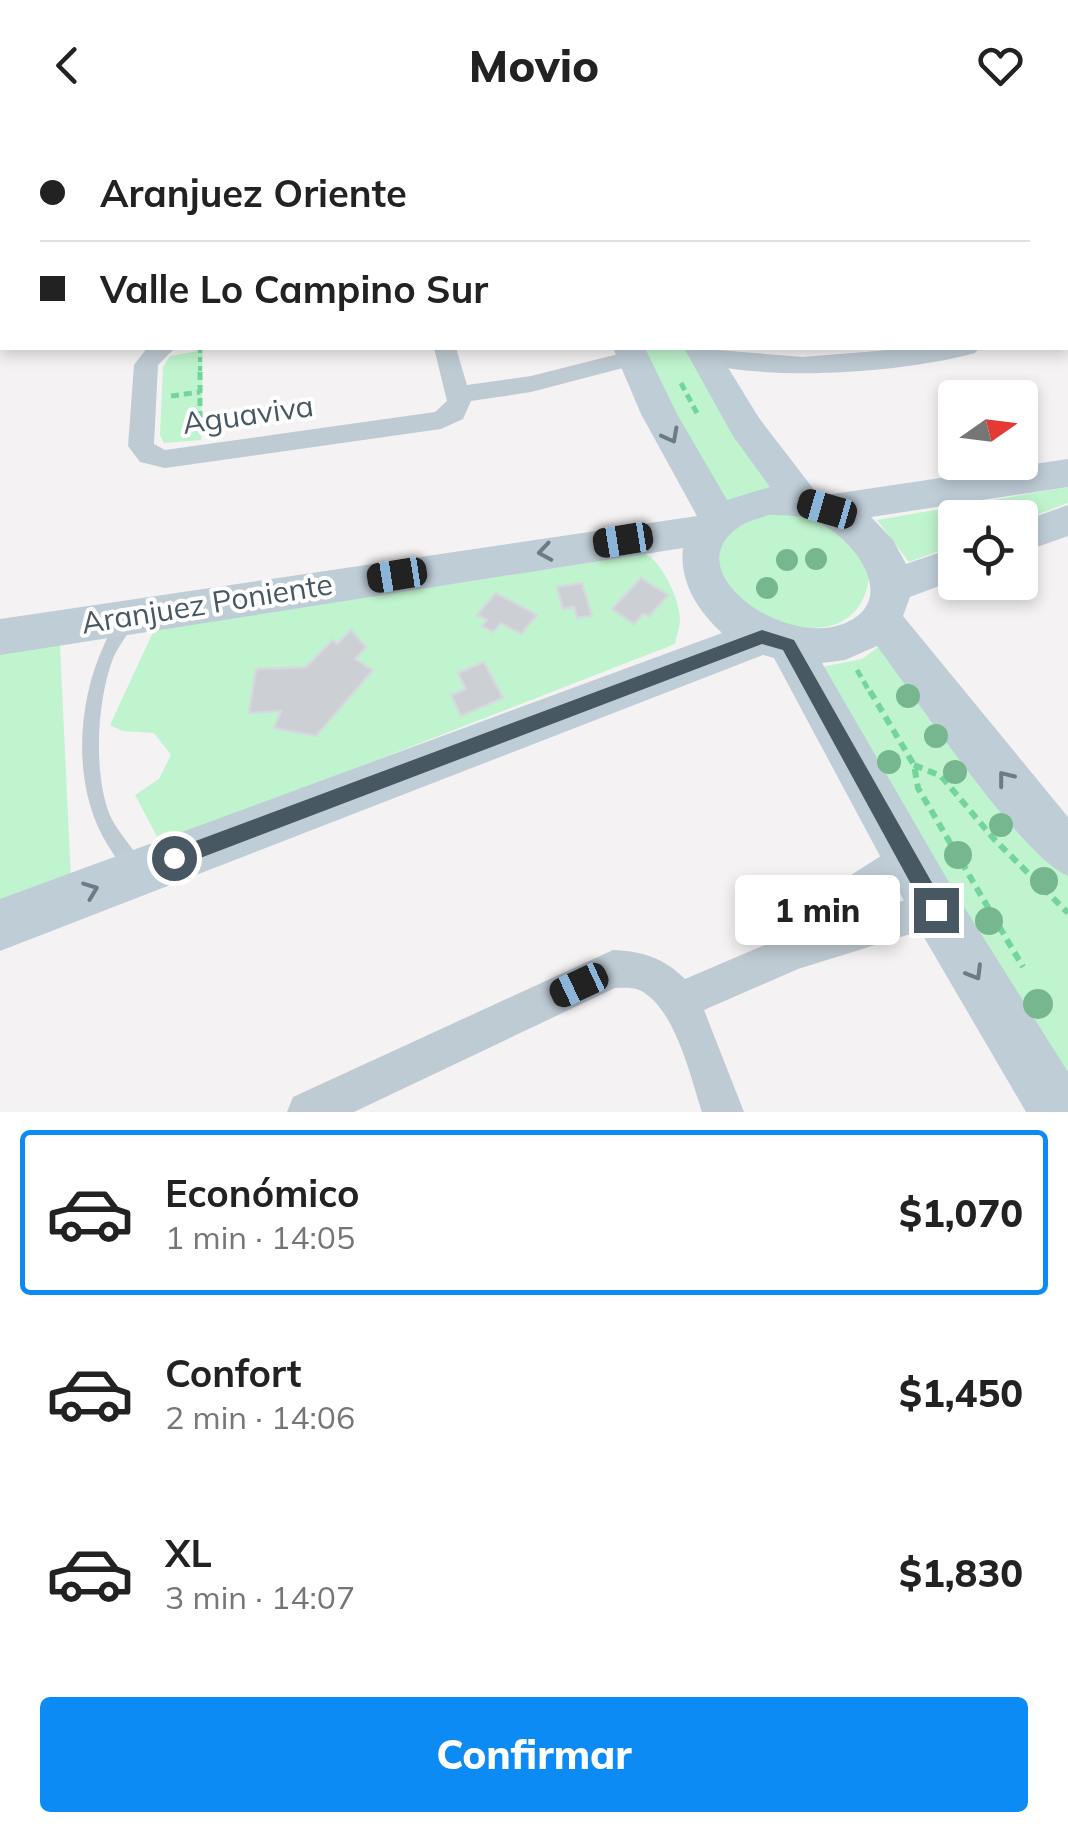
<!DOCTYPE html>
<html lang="es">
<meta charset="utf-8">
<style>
:root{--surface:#fff;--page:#f6f6f6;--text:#222;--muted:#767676;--line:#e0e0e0;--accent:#0c8bf5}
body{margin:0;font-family:Mulish,sans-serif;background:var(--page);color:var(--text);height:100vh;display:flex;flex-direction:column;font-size:38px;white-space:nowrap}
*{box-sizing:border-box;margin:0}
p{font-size:32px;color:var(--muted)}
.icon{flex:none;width:55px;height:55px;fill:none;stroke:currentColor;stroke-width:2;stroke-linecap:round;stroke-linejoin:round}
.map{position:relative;height:982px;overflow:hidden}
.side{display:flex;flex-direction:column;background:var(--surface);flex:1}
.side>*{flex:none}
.guide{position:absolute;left:0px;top:0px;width:1070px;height:220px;box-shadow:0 5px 15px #0003;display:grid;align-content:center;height:220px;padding:0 40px;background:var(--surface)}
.needle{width:65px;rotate:76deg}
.buttons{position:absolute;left:938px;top:250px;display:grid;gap:20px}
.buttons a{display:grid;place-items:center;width:100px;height:100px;border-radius:10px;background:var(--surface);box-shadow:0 5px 15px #0003;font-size:50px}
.end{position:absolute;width:45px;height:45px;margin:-22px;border:12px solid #485862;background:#fff;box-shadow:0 0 0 5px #fff}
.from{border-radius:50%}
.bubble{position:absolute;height:70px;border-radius:10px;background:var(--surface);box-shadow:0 5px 15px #0003;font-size:32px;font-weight:800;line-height:70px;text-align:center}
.car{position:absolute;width:30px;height:60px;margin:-30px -15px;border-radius:12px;box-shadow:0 0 8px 2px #0007;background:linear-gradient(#222 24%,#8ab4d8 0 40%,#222 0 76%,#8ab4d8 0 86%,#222 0)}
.guide b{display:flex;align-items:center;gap:35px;height:95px;font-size:38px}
.guide b+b{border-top:2px solid var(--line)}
.guide i{width:25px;height:25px;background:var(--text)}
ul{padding:18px 0 0;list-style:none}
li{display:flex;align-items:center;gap:30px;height:165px;margin:0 20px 15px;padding:0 20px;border:5px solid transparent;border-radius:10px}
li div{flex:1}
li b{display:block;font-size:38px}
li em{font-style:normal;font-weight:800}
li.selected{border-color:var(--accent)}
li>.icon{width:90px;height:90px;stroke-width:1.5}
.primary-button{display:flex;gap:20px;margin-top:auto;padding:20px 40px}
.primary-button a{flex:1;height:115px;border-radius:10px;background:var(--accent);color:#fff;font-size:40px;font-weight:800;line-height:115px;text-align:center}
header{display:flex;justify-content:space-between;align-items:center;height:130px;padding:0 40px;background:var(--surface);font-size:45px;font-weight:800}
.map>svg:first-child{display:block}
.green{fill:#bff4ce}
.building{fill:#ccd0d5;stroke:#d6d9de;stroke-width:2.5}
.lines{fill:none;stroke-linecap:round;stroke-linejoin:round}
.path-far2{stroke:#74d59a;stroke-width:4;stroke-dasharray:5 4;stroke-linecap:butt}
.path-far1{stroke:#74d59a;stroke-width:5;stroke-dasharray:8 5;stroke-linecap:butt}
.path{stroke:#74d59a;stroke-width:6;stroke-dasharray:9 6;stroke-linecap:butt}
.lane{fill:#bfcbd3;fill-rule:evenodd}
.street{fill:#bfcbd3;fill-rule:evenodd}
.secondary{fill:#bfcdd7;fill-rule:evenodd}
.tree{fill:#77b78f}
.oneway{stroke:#6c7b85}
.route{fill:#485862}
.labels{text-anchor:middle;stroke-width:8;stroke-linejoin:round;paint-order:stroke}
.street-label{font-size:30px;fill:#485862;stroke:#fff}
</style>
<header><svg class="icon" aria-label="back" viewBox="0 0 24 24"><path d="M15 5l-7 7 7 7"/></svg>Movio<svg class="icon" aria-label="heart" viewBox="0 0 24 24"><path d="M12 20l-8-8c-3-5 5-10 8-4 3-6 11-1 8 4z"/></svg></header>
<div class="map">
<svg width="1068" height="982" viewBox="0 0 1068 982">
<rect width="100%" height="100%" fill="#f5f2f3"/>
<path class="green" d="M 638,218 L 688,218 L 783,362 L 713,379 Z
M 203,220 L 201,310 L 164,313 L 160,305 L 163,237 L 170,226 Z
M 1068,357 L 1068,373 L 1020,391 L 1020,388 L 955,388 L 955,415 L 909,432 L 877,390 Z
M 767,383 L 809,385 L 855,415 L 869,448 C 855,556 667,465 732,400 C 741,392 757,387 767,383 Z
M 645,424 C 662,431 680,471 680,489 C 680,497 676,507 675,514 L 161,714 L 135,665 L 159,649 L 171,625 L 154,603 L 122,601 L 110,595 L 154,500 Z
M 888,510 L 1068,736 L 1068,950 L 811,539 L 862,529 Z
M 60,515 L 71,750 L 0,779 L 0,523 Z"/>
<path class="building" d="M 641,448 L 668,465 L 649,486 L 643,484 L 634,494 L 612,479 Z
M 582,453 L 592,486 L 577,488 L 574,477 L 563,479 L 557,457 Z
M 496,463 L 537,485 L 521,504 L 501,493 L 493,502 L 482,496 L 487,490 L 477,485 Z
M 351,500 L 366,517 L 355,529 L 373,540 L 316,606 L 274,598 L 281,581 L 249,583 L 256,539 L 306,537 L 333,510 L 337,514 Z
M 484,532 L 503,568 L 461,586 L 451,565 L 466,559 L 458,543 Z"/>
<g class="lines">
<path class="path-far2" d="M 200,218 L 200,244"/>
<path class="path-far1" d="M 200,242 L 200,299
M 681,253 L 699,287
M 171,266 L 200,262
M 857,540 L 871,564"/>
<path class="path" d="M 870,561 L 914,635 L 918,658 L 1023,837
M 914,635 L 941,646 L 994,709 L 1068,783"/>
<path class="lane" d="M 127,486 L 132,488 L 135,492 C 128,504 120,514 114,526 C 97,568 93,640 109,683 C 117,703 134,717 143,736 L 140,742 L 134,745 C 123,739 115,727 109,717 C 72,660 76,575 104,515 C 109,504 116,492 127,486 Z"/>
<path class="street" d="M 833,0 L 852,0 L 853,2 L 835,2 Z
M 1032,0 L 1050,0 L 1051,2 L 1033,2 Z
M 147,218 L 175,218 L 158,235 L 154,314 L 165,320 L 435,282 L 447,271 L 434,218 L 456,218 L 467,255 L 531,246 L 634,220 L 646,228 L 642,233 L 531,262 L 471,271 L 463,289 L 441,299 L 165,338 L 140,332 L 128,316 L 134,235 Z
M 914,218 L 979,218 L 975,223 C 901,243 771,252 697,232 L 693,227 L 705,219 L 803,227 Z
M 906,710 L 919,715 L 924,727 L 919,739 L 865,782 L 936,761 L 949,766 L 954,779 L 949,792 L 798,839 L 704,880 L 744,982 L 702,982 C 691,949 675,876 639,860 C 632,857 622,858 615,858 L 354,982 L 287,982 L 293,967 L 613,820 C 642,821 664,828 685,849 L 786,806 L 851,745 Z"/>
<path class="secondary" d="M 544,0 L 570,0 L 570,2 L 544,2 Z
M 687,0 L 713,0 L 713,2 L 687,2 Z
M 613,218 L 645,218 L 677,284 L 727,370 L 770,357 L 733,306 L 684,218 L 716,218 L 759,288 L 815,361 L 826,365 L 1068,329 L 1068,357 L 871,387 L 893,410 L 906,434 L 955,417 L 955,450 L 910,467 L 903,486 L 1068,687 L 1068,746 C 1021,727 914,565 877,516 L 845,530 L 822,533 L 954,761 L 1068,942 L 1068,982 L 1026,982 L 918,797 L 774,528 L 763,525 L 0,821 L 0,769 L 722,503 C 698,481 679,452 683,418 L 0,525 L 0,489 L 697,386 L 641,284 ZM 768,385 C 786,385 805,385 821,394 C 856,411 900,472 843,494 C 782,517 675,440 739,397 C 747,391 759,389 768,385 Z
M 1068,375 L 1068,406 L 1020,423 L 1020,392 Z"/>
</g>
<g class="tree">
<circle cx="816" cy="429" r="11"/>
<circle cx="787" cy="430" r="11"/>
<circle cx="767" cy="458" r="11"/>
<circle cx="908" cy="566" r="12"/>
<circle cx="936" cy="606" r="12"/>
<circle cx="889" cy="632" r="12"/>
<circle cx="955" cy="642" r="12"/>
<circle cx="1001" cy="695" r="12"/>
<circle cx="958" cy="725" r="14"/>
<circle cx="1044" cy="751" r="14"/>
<circle cx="989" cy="791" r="14"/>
<circle cx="1038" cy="874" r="15"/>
</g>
<defs><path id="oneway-chevron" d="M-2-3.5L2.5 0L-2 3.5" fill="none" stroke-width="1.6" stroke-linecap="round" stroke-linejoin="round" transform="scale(2.5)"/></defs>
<g class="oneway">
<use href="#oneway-chevron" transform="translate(671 306) rotate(62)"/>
<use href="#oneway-chevron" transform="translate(545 422) rotate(171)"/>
<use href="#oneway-chevron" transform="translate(1005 648) rotate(-128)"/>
<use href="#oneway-chevron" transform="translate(91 760) rotate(-21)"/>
<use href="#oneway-chevron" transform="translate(975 843) rotate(59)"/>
</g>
<path class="route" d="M 762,500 L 794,510 L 943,772 L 943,787 L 929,787 L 783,520 L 762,514 L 174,738 L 164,728 L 174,719 Z"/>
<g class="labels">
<g class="street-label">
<text transform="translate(248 285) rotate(-8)" y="10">Aguaviva</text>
<text transform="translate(207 474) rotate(-9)" y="10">Aranjuez Poniente</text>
</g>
</g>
</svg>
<div class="buttons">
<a><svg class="needle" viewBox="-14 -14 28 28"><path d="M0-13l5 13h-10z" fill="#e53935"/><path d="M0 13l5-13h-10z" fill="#767676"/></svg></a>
<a><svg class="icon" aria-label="locate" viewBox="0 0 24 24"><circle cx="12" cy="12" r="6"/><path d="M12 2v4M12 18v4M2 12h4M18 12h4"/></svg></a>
</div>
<i class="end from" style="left:174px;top:728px"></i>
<i class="end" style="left:936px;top:780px"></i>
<div class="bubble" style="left:735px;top:745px;width:165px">1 min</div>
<i class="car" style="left:827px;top:379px;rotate:286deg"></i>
<i class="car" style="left:623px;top:410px;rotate:261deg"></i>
<i class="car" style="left:397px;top:445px;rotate:261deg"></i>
<i class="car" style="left:579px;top:855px;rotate:245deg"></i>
<div class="guide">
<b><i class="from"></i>Aranjuez Oriente</b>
<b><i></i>Valle Lo Campino Sur</b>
</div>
</div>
<section class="side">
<ul>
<li class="selected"><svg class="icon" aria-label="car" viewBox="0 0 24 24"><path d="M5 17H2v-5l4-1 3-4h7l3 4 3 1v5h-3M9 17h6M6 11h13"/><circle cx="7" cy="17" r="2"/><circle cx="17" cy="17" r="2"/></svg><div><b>Económico</b><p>1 min · 14:05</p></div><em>$1,070</em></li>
<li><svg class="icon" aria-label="car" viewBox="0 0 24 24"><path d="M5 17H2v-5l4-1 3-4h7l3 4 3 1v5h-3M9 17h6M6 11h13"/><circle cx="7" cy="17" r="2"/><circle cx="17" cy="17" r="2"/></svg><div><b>Confort</b><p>2 min · 14:06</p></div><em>$1,450</em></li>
<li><svg class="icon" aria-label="car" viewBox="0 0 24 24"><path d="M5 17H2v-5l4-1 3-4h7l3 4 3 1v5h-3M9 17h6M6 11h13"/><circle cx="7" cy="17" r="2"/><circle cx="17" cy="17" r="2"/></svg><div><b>XL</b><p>3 min · 14:07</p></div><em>$1,830</em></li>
</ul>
<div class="primary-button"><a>Confirmar</a></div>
</section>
